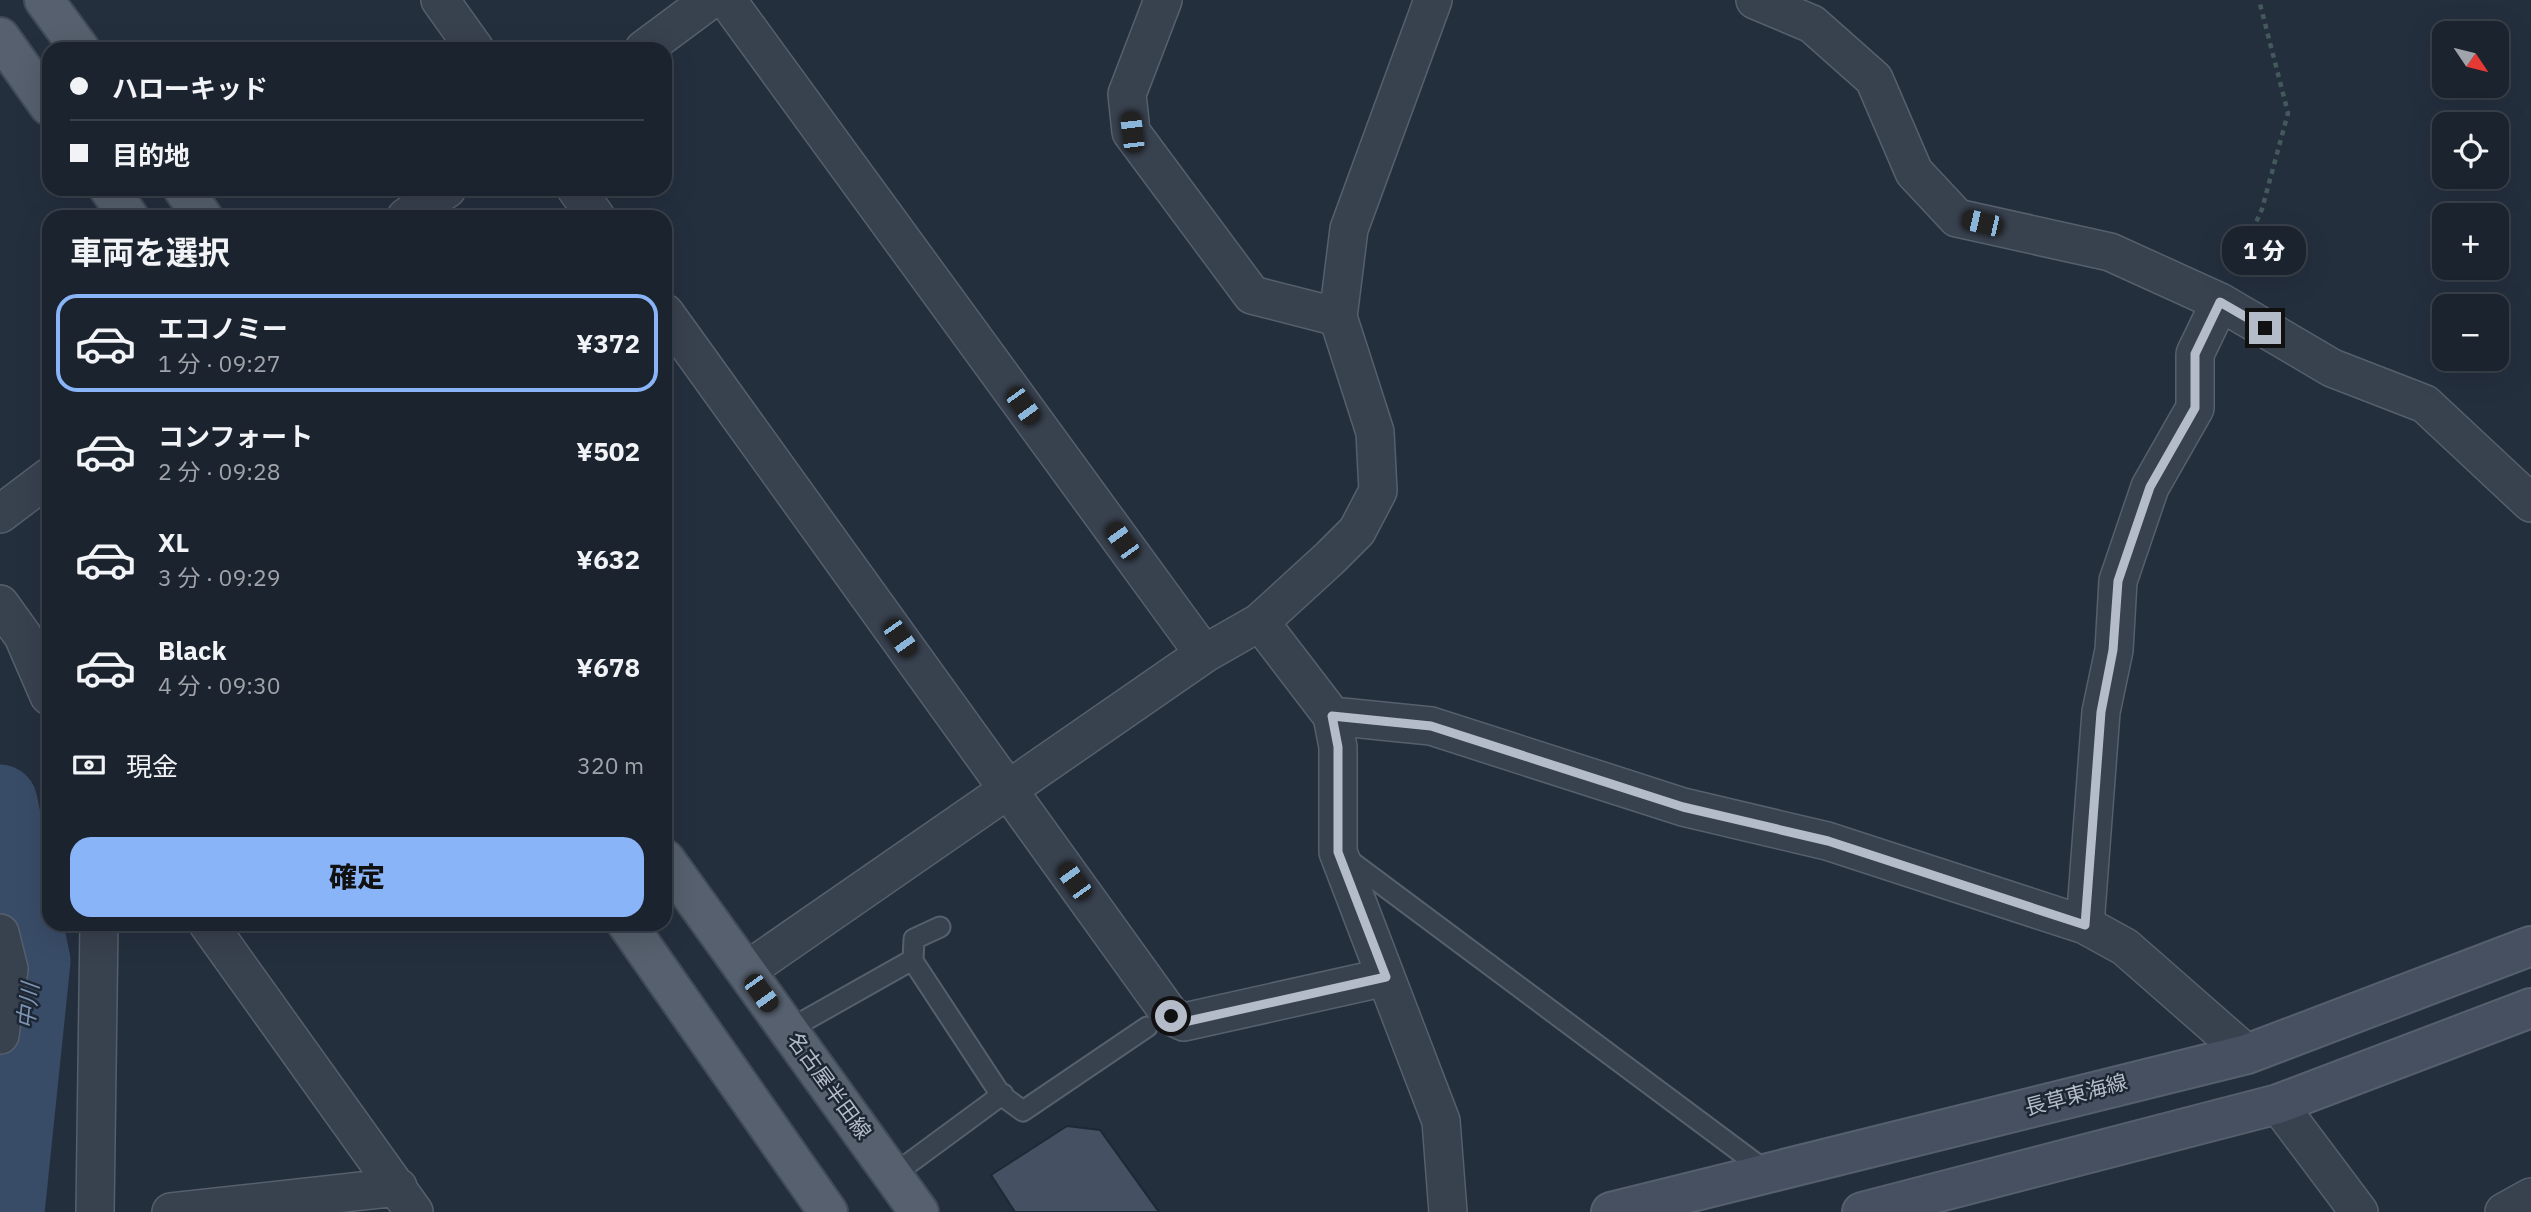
<!DOCTYPE html>
<html lang="ja">
<meta charset="utf-8">
<style>
:root{--surface:#1b232e;--page:#282f3a;--text:#f1f3f6;--muted:#a0a4aa;--line:#39404a;--accent:#8ab4f8}
body{margin:0;font-family:"IBM Plex Sans","Noto Sans JP",sans-serif;background:var(--page);color:var(--text);height:100vh;display:flex;flex-direction:column;font-size:26px;white-space:nowrap}
*{box-sizing:border-box;margin:0}
p{font-size:23px;color:var(--muted)}
.icon{flex:none;width:38px;height:38px;fill:none;stroke:currentColor;stroke-width:2;stroke-linecap:round;stroke-linejoin:round}
.map{position:relative;flex:1;overflow:hidden}
.drawer{position:absolute;left:42px;top:210px;width:630px;height:721px;display:flex;flex-direction:column;background:var(--surface);border-radius:21px;box-shadow:0 7px 28px #0002,0 0 0 2px var(--line)}
.drawer>*{flex:none}
.top-card{position:absolute;left:42px;top:42px;width:630px;height:154px;border-radius:21px;box-shadow:0 7px 28px #0002,0 0 0 2px var(--line);display:grid;align-content:center;height:154px;padding:0 28px;background:var(--surface)}
.needle{width:46px;rotate:125deg}
.controls{position:absolute;left:2432px;top:21px;display:grid;gap:14px}
.controls a{display:grid;place-items:center;width:77px;height:77px;border-radius:14px;background:var(--surface);box-shadow:0 7px 28px #0002,0 0 0 2px var(--line);font-size:35px}
.end{position:absolute;width:32px;height:32px;margin:-16px;border:9px solid #b4bcc9;background:#111;box-shadow:0 0 0 4px #111}
.from{border-radius:50%}
.bubble{position:absolute;height:49px;border-radius:21px;background:var(--surface);box-shadow:0 7px 28px #0002,0 0 0 2px var(--line);font-size:23px;font-weight:800;line-height:49px;text-align:center}
.car{position:absolute;width:21px;height:42px;margin:-21px -10px;border-radius:9px;box-shadow:0 0 5px 2px #0007;background:linear-gradient(#222 24%,#8ab4d8 0 40%,#222 0 76%,#8ab4d8 0 86%,#222 0)}
.top-card b{display:flex;align-items:center;gap:24px;height:66px;font-size:26px}
.top-card b+b{border-top:2px solid var(--line)}
.top-card i{width:18px;height:18px;background:var(--text)}
ul{padding:0;list-style:none}
li{display:flex;align-items:center;gap:21px;height:98px;margin:0 14px 10px;padding:0 14px;border:4px solid transparent;border-radius:21px}
li div{flex:1}
li b{display:block;font-size:26px}
li em{font-style:normal;font-weight:800}
li.active{border-color:var(--accent)}
li>.icon{width:63px;height:63px;stroke-width:1.5}
h2{padding:0 28px;font-size:32px;line-height:84px}
.pay{display:flex;align-items:center;gap:18px;height:77px;padding:0 28px;font-size:26px}
.pay p{margin-inline-start:auto}
.primary-button{display:flex;gap:14px;margin-top:auto;padding:14px 28px}
.primary-button a{flex:1;height:80px;border-radius:21px;background:var(--accent);color:#111;font-size:28px;font-weight:800;line-height:80px;text-align:center}
.map>svg:first-child{display:block}
.lines{fill:none;stroke-linecap:round;stroke-linejoin:round}
.river{stroke:#394c67;stroke-width:75}
.building{fill:#455162;stroke:#1f2835;stroke-width:2}
.service-casing{stroke:#565f6c;stroke-width:23}
.minor-casing{stroke:#565f6c;stroke-width:40}
.secondary-casing{stroke:#565f6c;stroke-width:42}
.primary-casing{stroke:#414a57;stroke-width:42}
.path{stroke:#44595c;stroke-width:4.5;stroke-dasharray:5 5;stroke-linecap:butt}
.service{stroke:#38414e;stroke-width:19}
.minor{stroke:#38414e;stroke-width:37}
.secondary{stroke:#465061;stroke-width:38}
.primary{stroke:#56606e;stroke-width:38}
.route{stroke:#b4bcc9;stroke-width:9}
.labels{text-anchor:middle;stroke-width:5;stroke-linejoin:round;paint-order:stroke}
.street-label{font-size:21px;fill:#b4bcc9;stroke:#1d2633}
.water-label{font-size:23px;font-style:italic;fill:#7c92b1;stroke:#1d2633}
</style>
<div class="map">
<svg width="2531" height="1212" viewBox="0 0 2531 1212">
<rect width="100%" height="100%" fill="#242f3e"/>
<g class="lines">
<path class="river" d="M 0,802 L 33,961 L 7,1212"/>
</g>
<path class="building" d="M 1067,1126 L 1100,1130 L 1159,1212 L 1015,1212 L 991,1175 Z"/>
<g class="lines">
<g class="service-casing">
<path id="service" d="M 1345,857 L 1770,1174
M 940,927 L 914,939 L 913,961 L 1001,1095 L 1023,1111 L 1147,1027
M 788,1030 L 912,960
M 893,1175 L 1003,1094"/>
</g>
<g class="minor-casing">
<path id="minor" d="M 440,0 L 475,49
M 727,0 L 1204,654
M 1163,0 L 1127,94 L 1131,132 L 1252,295 L 1338,317
M 1755,0 L 1812,24 L 1874,79 L 1914,172 L 1957,218 L 2110,252 L 2220,302 L 2332,368 L 2425,404 L 2531,503
M 644,49 L 710,0
M 576,189 L 596,217
M 406,217 L 447,189
M 665,313 L 1171,1016 L 1184,1022 L 1386,977
M 0,514 L 49,477
M 0,604 L 23,636 L 49,696
M 1260,622 L 1332,716 L 1338,747 L 1338,852 L 1441,1121 L 1448,1212
M 1332,716 L 1431,726 L 1683,807 L 1827,841 L 2085,925 L 2125,947 L 2247,1054
M 208,924 L 414,1212
M 2085,925 L 2101,712 L 2114,650 L 2118,581 L 2150,487 L 2195,408 L 2195,354 L 2220,302
M 0,933 L 9,969 L 0,1035
M 746,971 L 1204,654 L 1260,622 L 1330,558 L 1357,531 L 1378,491 L 1375,432 L 1338,317 L 1349,229 L 1433,0
M 2278,1104 L 2359,1212
M 95,1212 L 99,924
M 171,1212 L 398,1187
M 2504,1212 L 2531,1197"/>
</g>
<g class="secondary-casing">
<path id="secondary" d="M 1611,1212 L 2247,1054 L 2531,946
M 1862,1212 L 2278,1104 L 2531,1008"/>
</g>
<g class="primary-casing">
<path id="primary" d="M 44,0 L 80,49
M 0,37 L 49,106
M 109,189 L 129,217
M 183,189 L 203,217
M 665,859 L 919,1212
M 627,924 L 828,1212"/>
</g>
<path class="path" d="M 2236,267 L 2262,209 L 2288,113 L 2259,0"/>
<use href="#service" class="service"/>
<use href="#minor" class="minor"/>
<use href="#secondary" class="secondary"/>
<use href="#primary" class="primary"/>
</g>
<g class="lines">
<path class="route" d="M 1171,1016 L 1184,1022 L 1386,977 L 1338,852 L 1338,747 L 1332,716 L 1431,726 L 1683,807 L 1828,841 L 2085,925 L 2101,712 L 2113,650 L 2118,581 L 2150,487 L 2195,408 L 2195,354 L 2220,302 L 2265,328"/>
</g>
<g class="labels">
<g class="street-label">
<text transform="translate(829 1086) rotate(54)" y="7">名古屋半田線</text>
<text transform="translate(2076 1095) rotate(-15)" y="7">長草東海線</text>
</g>
<g class="water-label">
<text transform="translate(28 1006) rotate(-84)" y="8">中川</text>
</g>
</g>
</svg>
<div class="controls">
<a><svg class="needle" viewBox="-14 -14 28 28"><path d="M0-13l5 13h-10z" fill="#e53935"/><path d="M0 13l5-13h-10z" fill="#a0a4aa"/></svg></a>
<a><svg class="icon" aria-label="locate" viewBox="0 0 24 24"><circle cx="12" cy="12" r="6"/><path d="M12 2v4M12 18v4M2 12h4M18 12h4"/></svg></a>
<a>+</a>
<a>−</a>
</div>
<i class="end from" style="left:1171px;top:1016px"></i>
<i class="end" style="left:2265px;top:328px"></i>
<div class="bubble" style="left:2222px;top:226px;width:84px">1 分</div>
<i class="car" style="left:1132px;top:132px;rotate:353deg"></i>
<i class="car" style="left:1982px;top:223px;rotate:283deg"></i>
<i class="car" style="left:1023px;top:406px;rotate:144deg"></i>
<i class="car" style="left:1122px;top:541px;rotate:324deg"></i>
<i class="car" style="left:900px;top:638px;rotate:145deg"></i>
<i class="car" style="left:1074px;top:881px;rotate:324deg"></i>
<i class="car" style="left:761px;top:993px;rotate:144deg"></i>
<div class="top-card">
<b><i class="from"></i>ハローキッド</b>
<b><i></i>目的地</b>
</div>
<section class="drawer">
<h2>車両を選択</h2>
<ul>
<li class="active"><svg class="icon" aria-label="car" viewBox="0 0 24 24"><path d="M5 17H2v-5l4-1 3-4h7l3 4 3 1v5h-3M9 17h6M6 11h13"/><circle cx="7" cy="17" r="2"/><circle cx="17" cy="17" r="2"/></svg><div><b>エコノミー</b><p>1 分 · 09:27</p></div><em>¥372</em></li>
<li><svg class="icon" aria-label="car" viewBox="0 0 24 24"><path d="M5 17H2v-5l4-1 3-4h7l3 4 3 1v5h-3M9 17h6M6 11h13"/><circle cx="7" cy="17" r="2"/><circle cx="17" cy="17" r="2"/></svg><div><b>コンフォート</b><p>2 分 · 09:28</p></div><em>¥502</em></li>
<li><svg class="icon" aria-label="car" viewBox="0 0 24 24"><path d="M5 17H2v-5l4-1 3-4h7l3 4 3 1v5h-3M9 17h6M6 11h13"/><circle cx="7" cy="17" r="2"/><circle cx="17" cy="17" r="2"/></svg><div><b>XL</b><p>3 分 · 09:29</p></div><em>¥632</em></li>
<li><svg class="icon" aria-label="car" viewBox="0 0 24 24"><path d="M5 17H2v-5l4-1 3-4h7l3 4 3 1v5h-3M9 17h6M6 11h13"/><circle cx="7" cy="17" r="2"/><circle cx="17" cy="17" r="2"/></svg><div><b>Black</b><p>4 分 · 09:30</p></div><em>¥678</em></li>
</ul>
<div class="pay"><svg class="icon" aria-label="cash" viewBox="0 0 24 24"><path d="M3 7h18v10H3z"/><circle cx="12" cy="12" r="2"/></svg>現金<p>320 m</p></div>
<div class="primary-button"><a>確定</a></div>
</section>
</div>
